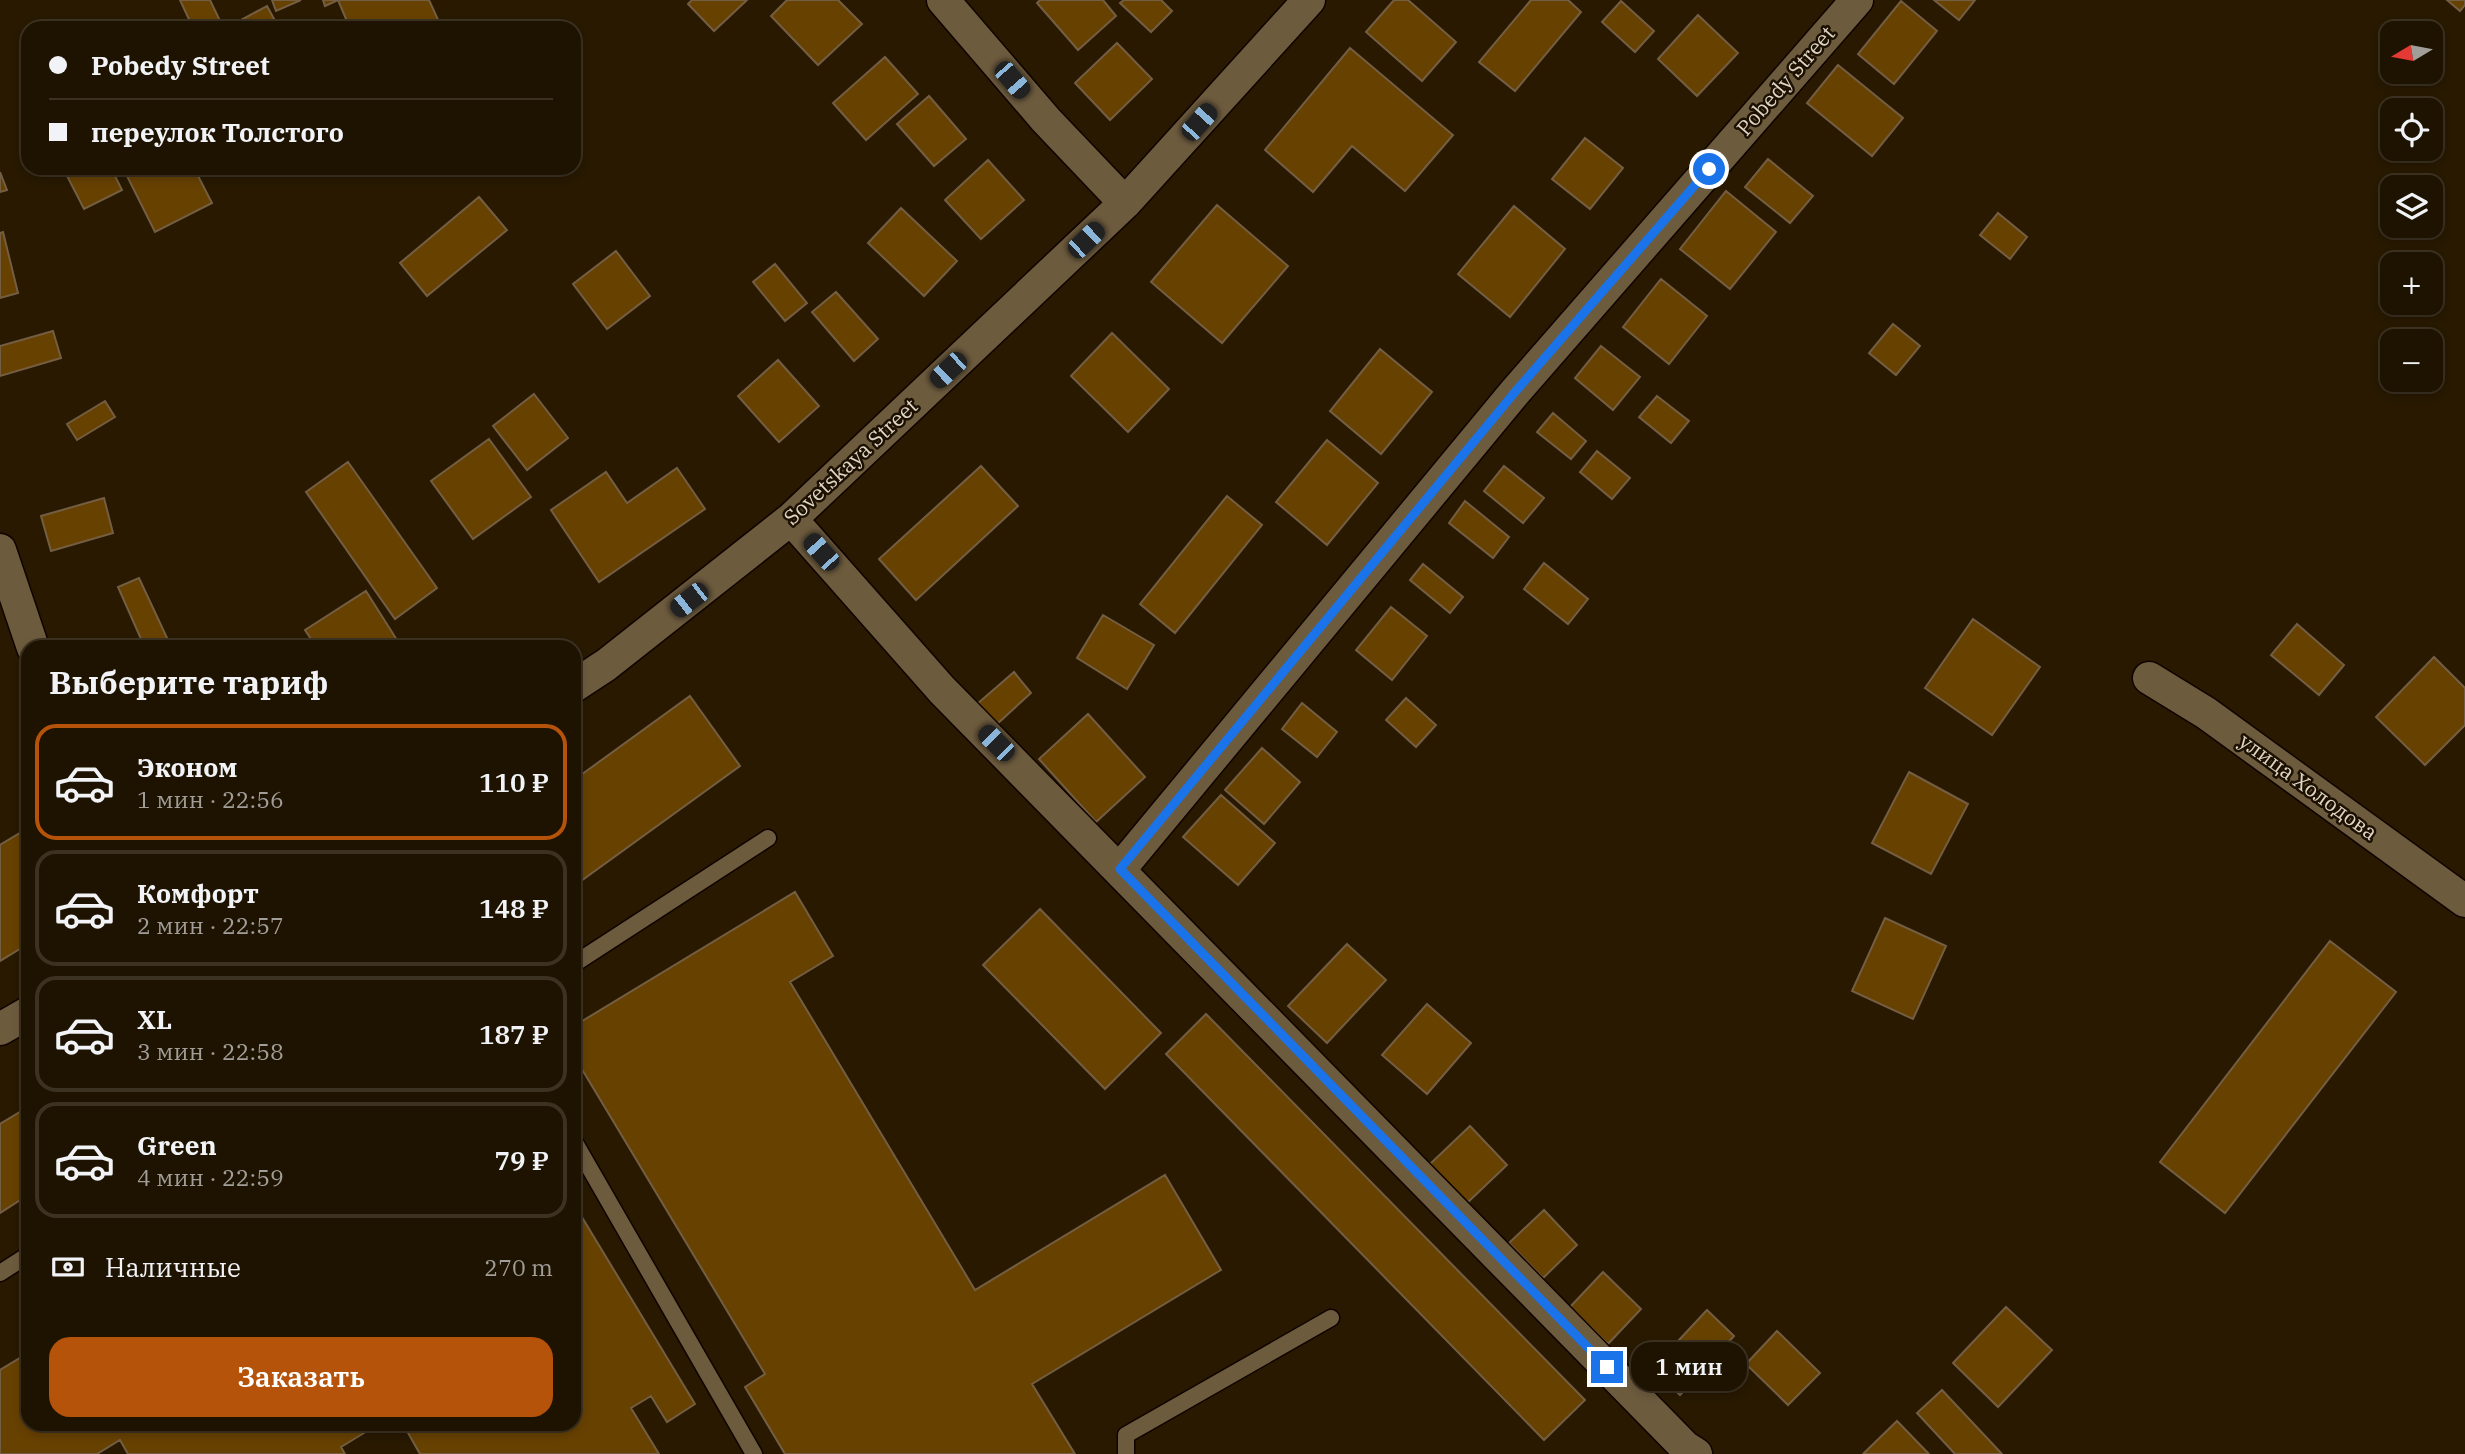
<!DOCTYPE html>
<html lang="ru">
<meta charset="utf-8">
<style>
:root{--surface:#1e1300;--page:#261c0a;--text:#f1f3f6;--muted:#a19e99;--line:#3c3222;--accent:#b45309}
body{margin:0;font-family:"IBM Plex Serif",serif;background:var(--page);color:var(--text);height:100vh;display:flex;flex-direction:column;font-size:26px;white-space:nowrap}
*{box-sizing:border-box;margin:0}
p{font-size:23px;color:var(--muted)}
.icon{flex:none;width:38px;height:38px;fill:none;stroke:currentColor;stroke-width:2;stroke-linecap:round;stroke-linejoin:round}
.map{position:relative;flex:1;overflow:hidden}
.panel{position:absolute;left:21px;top:640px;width:560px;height:791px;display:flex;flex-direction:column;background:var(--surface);border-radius:21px;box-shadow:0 4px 10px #0003,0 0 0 2px var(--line)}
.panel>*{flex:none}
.banner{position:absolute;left:21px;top:21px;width:560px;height:154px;border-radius:21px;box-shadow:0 4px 10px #0003,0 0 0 2px var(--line);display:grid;align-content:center;height:154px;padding:0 28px;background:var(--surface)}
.needle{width:46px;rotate:260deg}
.fabs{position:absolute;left:2380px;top:21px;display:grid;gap:14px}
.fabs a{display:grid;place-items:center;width:63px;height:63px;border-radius:14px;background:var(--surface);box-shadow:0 4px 10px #0003,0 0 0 2px var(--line);font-size:35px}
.end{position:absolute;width:32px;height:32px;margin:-16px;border:9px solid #1a73e8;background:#fff;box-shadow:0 0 0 4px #fff}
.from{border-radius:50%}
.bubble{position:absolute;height:49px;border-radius:21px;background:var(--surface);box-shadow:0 4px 10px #0003,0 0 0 2px var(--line);font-size:23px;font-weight:600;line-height:49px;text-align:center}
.car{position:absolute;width:21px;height:42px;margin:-21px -10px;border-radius:9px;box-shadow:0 0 5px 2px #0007;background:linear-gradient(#222 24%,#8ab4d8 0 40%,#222 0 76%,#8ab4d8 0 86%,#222 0)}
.banner b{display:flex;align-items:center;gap:24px;height:66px;font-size:26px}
.banner b+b{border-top:2px solid var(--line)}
.banner i{width:18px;height:18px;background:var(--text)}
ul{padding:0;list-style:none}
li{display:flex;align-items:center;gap:21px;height:116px;margin:0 14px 10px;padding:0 14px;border:4px solid var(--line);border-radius:21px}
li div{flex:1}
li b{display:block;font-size:26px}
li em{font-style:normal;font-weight:600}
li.selected{border-color:var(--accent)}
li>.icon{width:63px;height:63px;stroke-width:1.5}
h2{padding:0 28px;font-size:32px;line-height:84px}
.pay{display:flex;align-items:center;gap:18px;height:77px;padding:0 28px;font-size:26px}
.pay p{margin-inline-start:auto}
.cta{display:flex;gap:14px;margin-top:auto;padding:14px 28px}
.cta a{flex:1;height:80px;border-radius:21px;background:var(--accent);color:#fff;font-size:28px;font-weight:600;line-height:80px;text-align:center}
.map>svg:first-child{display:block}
.building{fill:#674100;stroke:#745e43;stroke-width:2}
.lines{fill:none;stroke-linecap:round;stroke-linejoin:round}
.lane-casing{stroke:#100400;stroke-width:19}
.street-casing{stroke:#100400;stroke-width:35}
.lane{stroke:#6d5b3e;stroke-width:16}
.street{stroke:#6d5b3e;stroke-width:32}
.route{stroke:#1a73e8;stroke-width:9}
.labels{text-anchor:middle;stroke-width:5;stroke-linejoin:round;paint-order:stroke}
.street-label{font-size:21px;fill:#e0d6c6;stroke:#1c1000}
</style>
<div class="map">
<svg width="2465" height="1454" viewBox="0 0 2465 1454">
<rect width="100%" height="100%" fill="#281900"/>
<path class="building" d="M 180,0 L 210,0 L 222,25 L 215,28 L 193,28 Z
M 272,0 L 301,0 L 276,11 Z
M 323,0 L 429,0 L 440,24 L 432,28 L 344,28 L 349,26 L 338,0 L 325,6 Z
M 692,0 L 747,0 L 714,31 L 688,4 Z
M 787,0 L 838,0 L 862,24 L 818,65 L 771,16 Z
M 1040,0 L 1103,0 L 1116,16 L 1078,50 L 1037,3 Z
M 1124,0 L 1161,0 L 1172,11 L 1151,32 L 1120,3 Z
M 1394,0 L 1408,0 L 1456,42 L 1422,81 L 1366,32 Z
M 1531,0 L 1568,0 L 1581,12 L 1515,91 L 1479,62 Z
M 1934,0 L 1975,0 L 1959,20 Z
M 2447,0 L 2465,0 L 2465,5 L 2460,11 Z
M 1621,1 L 1654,31 L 1635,52 L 1602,22 Z
M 1901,1 L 1937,31 L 1894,84 L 1858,54 Z
M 267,6 L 279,28 L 245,28 L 241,20 Z
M 1698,15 L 1738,53 L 1697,96 L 1658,59 Z
M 1117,43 L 1152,79 L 1110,120 L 1075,83 Z
M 1350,48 L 1453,135 L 1405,191 L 1352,146 L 1313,192 L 1265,150 Z
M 885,57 L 918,94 L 866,140 L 833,103 Z
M 1838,65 L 1903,118 L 1872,156 L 1807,103 Z
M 929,96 L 966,139 L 934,166 L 897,124 Z
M 1585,138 L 1623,168 L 1590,209 L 1552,179 Z
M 1768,159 L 1813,196 L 1790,223 L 1745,187 Z
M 988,160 L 1024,200 L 981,239 L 945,200 Z
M 63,168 L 111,168 L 122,190 L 84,209 Z
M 123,168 L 194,168 L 212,203 L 155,232 Z
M 0,172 L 7,190 L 0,192 Z
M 1726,191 L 1776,232 L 1730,289 L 1680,249 Z
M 479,197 L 507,230 L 427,296 L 400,263 Z
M 1217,205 L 1288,266 L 1222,343 L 1151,282 Z
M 1514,206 L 1565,249 L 1510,317 L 1458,274 Z
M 901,208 L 957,261 L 924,296 L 868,243 Z
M 1998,213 L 2027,237 L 2010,259 L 1980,235 Z
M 3,232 L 18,293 L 0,298 L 0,233 Z
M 616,251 L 650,296 L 607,329 L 573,284 Z
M 775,264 L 807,303 L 785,321 L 753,282 Z
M 1661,279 L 1707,316 L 1669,364 L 1623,327 Z
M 836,292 L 878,339 L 854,361 L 812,312 Z
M 1893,324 L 1920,346 L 1896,375 L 1869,353 Z
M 53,331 L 61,358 L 0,376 L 0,346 Z
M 1112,333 L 1169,389 L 1128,432 L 1071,376 Z
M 1601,346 L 1640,377 L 1613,410 L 1575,378 Z
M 1380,349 L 1432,392 L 1381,454 L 1330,411 Z
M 778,360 L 819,406 L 779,442 L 738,396 Z
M 534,394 L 568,438 L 527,470 L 493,426 Z
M 1657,396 L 1689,421 L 1671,443 L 1639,417 Z
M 105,401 L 115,417 L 77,440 L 67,424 Z
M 1553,413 L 1586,441 L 1571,459 L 1537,432 Z
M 489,439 L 531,497 L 473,539 L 431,481 Z
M 1327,440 L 1378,483 L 1327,545 L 1276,502 Z
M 1597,451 L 1630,478 L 1612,499 L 1580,472 Z
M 348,462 L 437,588 L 395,619 L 306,492 Z
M 981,466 L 1018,506 L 916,600 L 879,559 Z
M 1504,466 L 1544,498 L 1523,523 L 1484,491 Z
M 677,468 L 705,509 L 599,582 L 551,510 L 606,472 L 627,503 Z
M 1227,496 L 1262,525 L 1175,633 L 1140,604 Z
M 104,498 L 113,533 L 51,551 L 41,516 Z
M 1465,501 L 1509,537 L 1493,558 L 1449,523 Z
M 1544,563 L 1588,599 L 1568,624 L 1524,589 Z
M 1423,564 L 1463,597 L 1450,613 L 1410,580 Z
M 139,578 L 168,640 L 153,648 L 145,648 L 118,587 Z
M 366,591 L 402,648 L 317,648 L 305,630 Z
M 1391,607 L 1427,636 L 1392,680 L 1356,650 Z
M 1103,615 L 1154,645 L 1127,689 L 1077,658 Z
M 1973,619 L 2040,667 L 1992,735 L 1925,688 Z
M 2297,624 L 2344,665 L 2319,695 L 2271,655 Z
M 2434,657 L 2465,688 L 2465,725 L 2425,765 L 2376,717 Z
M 1014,672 L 1031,693 L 996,725 L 977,704 Z
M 690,696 L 740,766 L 574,886 L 574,780 Z
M 1406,698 L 1436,725 L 1416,747 L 1386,720 Z
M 1302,703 L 1337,732 L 1317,757 L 1282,729 Z
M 1088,714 L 1145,777 L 1096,822 L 1039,759 Z
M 1262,748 L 1300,782 L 1264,824 L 1225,790 Z
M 1909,772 L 1968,804 L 1931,874 L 1872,843 Z
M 1221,795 L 1275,843 L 1238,885 L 1183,837 Z
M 28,828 L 28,944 L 0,961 L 0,845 Z
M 795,892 L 833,956 L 790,982 L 975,1290 L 1165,1175 L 1221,1270 L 1032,1384 L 1075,1454 L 785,1454 L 745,1387 L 765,1374 L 574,1056 L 574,1026 Z
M 1040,909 L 1161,1033 L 1105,1089 L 983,965 Z
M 1885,918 L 1946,946 L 1913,1019 L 1852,991 Z
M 2330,941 L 2396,992 L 2225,1213 L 2160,1162 Z
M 1347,944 L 1386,980 L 1327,1043 L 1288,1006 Z
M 1427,1004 L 1471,1043 L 1427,1094 L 1382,1055 Z
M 1206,1014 L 1585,1400 L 1544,1440 L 1166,1054 Z
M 28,1107 L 28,1195 L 0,1213 L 0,1124 Z
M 1470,1126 L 1507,1165 L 1467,1203 L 1430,1164 Z
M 574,1204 L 695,1404 L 667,1422 L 651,1396 L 631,1408 L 659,1454 L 420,1454 L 403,1424 L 574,1424 Z
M 1544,1210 L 1577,1245 L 1543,1278 L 1509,1243 Z
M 1603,1272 L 1641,1309 L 1608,1344 L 1570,1307 Z
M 2006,1307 L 2052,1350 L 1998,1407 L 1953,1363 Z
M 1707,1310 L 1734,1336 L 1680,1395 L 1652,1369 Z
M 1777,1331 L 1820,1373 L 1788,1405 L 1746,1364 Z
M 28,1353 L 28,1424 L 362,1424 L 360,1426 L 364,1433 L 341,1447 L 345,1454 L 128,1454 L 120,1440 L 97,1454 L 0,1454 L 0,1370 Z
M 1942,1390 L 2002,1454 L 1955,1454 L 1917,1413 Z
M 1897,1421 L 1929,1454 L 1863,1454 Z"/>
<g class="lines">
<g class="lane-casing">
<path id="lane" d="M 574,964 L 768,838
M 574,1141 L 754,1454
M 0,1273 L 28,1255
M 1126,1454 L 1126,1435 L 1331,1318"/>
</g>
<g class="street-casing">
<path id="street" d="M 943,0 L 1046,120 L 1125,203
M 791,519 L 942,690 L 1685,1447 L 1696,1454
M 0,550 L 33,648
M 2149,678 L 2206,713 L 2465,901
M 574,686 L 606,665 L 791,519 L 1125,203 L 1309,0
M 1120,869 L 1515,392 L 1857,0
M 0,1029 L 28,1013"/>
</g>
<use href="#lane" class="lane"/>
<use href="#street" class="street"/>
</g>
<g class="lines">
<path class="route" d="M 1607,1367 L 1120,869 L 1515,392 L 1709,169"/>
</g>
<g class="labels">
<g class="street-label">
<text transform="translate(1786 81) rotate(-49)" y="7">Pobedy Street</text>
<text transform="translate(851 462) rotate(-43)" y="7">Sovetskaya Street</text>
<text transform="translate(2308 787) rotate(36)" y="7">улица Холодова</text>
</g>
</g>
</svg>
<div class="fabs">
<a><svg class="needle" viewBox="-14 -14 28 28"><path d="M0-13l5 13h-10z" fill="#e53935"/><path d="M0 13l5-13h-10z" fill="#a19e99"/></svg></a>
<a><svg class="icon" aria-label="locate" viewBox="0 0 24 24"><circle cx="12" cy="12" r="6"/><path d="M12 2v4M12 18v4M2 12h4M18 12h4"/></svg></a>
<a><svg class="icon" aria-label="layers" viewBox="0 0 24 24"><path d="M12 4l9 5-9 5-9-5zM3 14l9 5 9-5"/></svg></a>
<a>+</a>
<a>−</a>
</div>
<i class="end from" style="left:1709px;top:169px"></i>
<i class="end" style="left:1607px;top:1367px"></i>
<div class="bubble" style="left:1631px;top:1342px;width:116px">1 мин</div>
<i class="car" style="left:1012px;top:80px;rotate:139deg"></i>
<i class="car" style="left:1199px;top:122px;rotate:42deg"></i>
<i class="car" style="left:1086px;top:240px;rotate:46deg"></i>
<i class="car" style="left:948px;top:370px;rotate:227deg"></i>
<i class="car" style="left:821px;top:552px;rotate:318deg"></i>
<i class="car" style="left:689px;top:600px;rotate:232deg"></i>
<i class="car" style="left:996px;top:743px;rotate:315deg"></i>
<div class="banner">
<b><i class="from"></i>Pobedy Street</b>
<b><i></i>переулок Толстого</b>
</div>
<section class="panel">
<h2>Выберите тариф</h2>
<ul>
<li class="selected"><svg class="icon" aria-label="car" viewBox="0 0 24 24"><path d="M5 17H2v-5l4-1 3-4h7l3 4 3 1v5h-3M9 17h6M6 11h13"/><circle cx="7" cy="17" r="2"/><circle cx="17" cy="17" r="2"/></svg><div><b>Эконом</b><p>1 мин · 22:56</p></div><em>110 ₽</em></li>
<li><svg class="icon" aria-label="car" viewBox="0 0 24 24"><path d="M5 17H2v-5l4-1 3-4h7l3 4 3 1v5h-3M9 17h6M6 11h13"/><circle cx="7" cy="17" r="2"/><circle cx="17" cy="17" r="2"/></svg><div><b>Комфорт</b><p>2 мин · 22:57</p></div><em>148 ₽</em></li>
<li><svg class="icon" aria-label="car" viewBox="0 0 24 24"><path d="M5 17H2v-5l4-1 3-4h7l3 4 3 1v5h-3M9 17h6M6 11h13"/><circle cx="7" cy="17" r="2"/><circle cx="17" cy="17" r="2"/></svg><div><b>XL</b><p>3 мин · 22:58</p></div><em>187 ₽</em></li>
<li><svg class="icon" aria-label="car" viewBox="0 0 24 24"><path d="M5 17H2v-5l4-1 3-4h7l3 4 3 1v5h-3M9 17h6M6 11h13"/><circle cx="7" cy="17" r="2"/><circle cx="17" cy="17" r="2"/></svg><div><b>Green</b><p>4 мин · 22:59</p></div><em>79 ₽</em></li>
</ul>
<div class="pay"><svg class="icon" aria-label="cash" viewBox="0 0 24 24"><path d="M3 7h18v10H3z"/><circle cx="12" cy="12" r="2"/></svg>Наличные<p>270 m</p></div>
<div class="cta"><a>Заказать</a></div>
</section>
</div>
